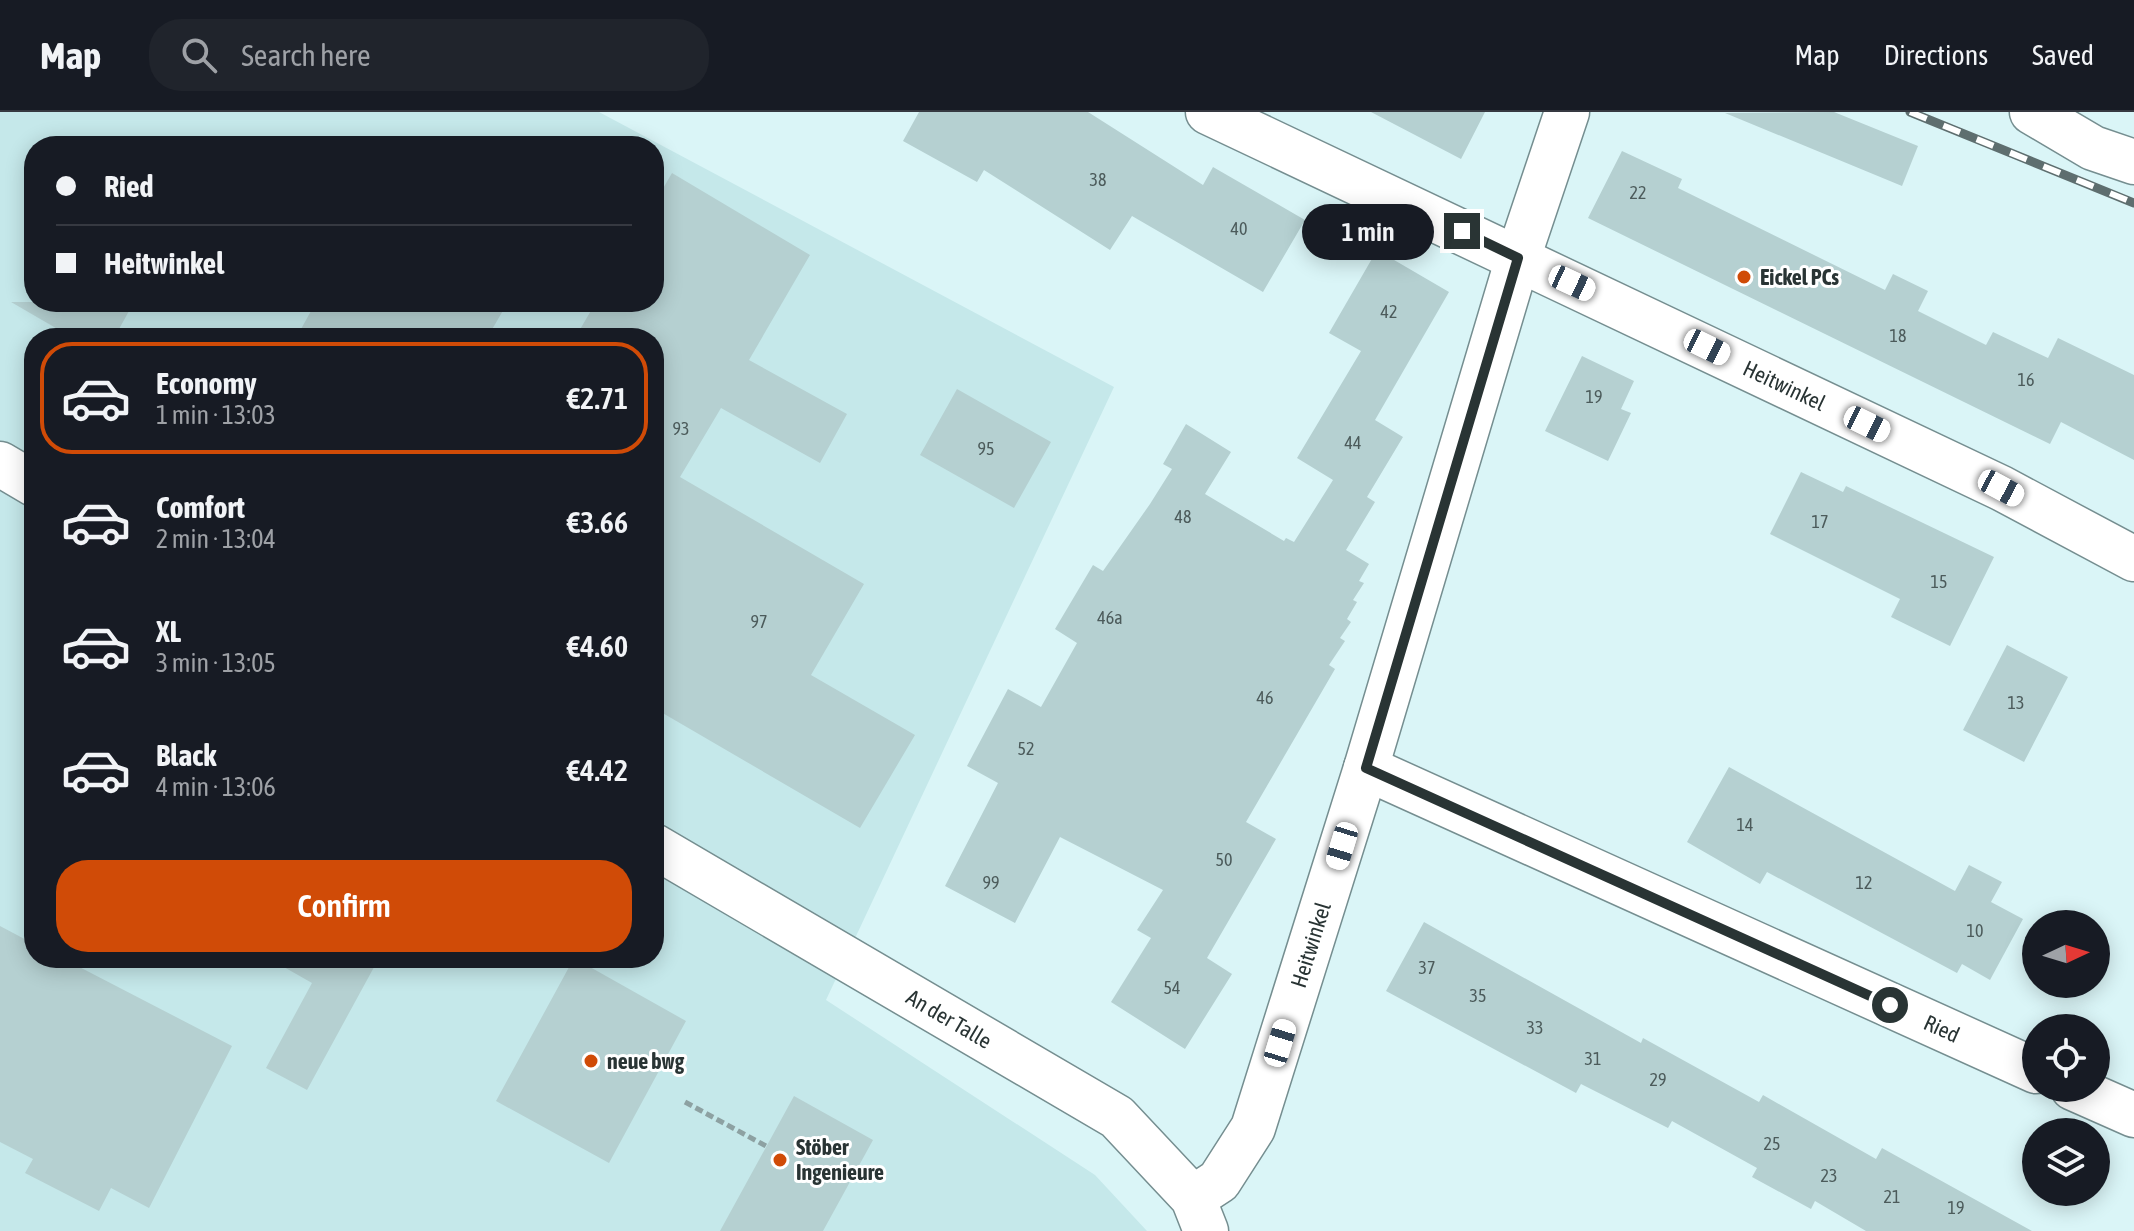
<!DOCTYPE html>
<meta charset="utf-8">
<style>
:root{--surface:#171b24;--page:#20242c;--text:#f1f3f6;--muted:#9ea1a6;--line:#363941;--accent:#d04b07}
body{margin:0;font-family:"Asap Condensed",sans-serif;background:var(--page);color:var(--text);height:100vh;display:flex;flex-direction:column;font-size:30px;white-space:nowrap}
*{box-sizing:border-box;margin:0}
p{font-size:26px;color:var(--muted)}
.icon{flex:none;width:44px;height:44px;fill:none;stroke:currentColor;stroke-width:2;stroke-linecap:round;stroke-linejoin:round}
.map{position:relative;flex:1;overflow:hidden}
.details{position:absolute;left:24px;top:216px;width:640px;height:640px;display:flex;flex-direction:column;background:var(--surface);border-radius:32px;box-shadow:0 4px 20px #0003}
.details>*{flex:none}
.guide{position:absolute;left:24px;top:24px;width:640px;height:176px;border-radius:32px;box-shadow:0 4px 20px #0003;display:grid;align-content:center;height:176px;padding:0 32px;background:var(--surface)}
.needle{width:52px;rotate:86deg}
.fabs{position:absolute;left:2022px;top:798px;display:grid;gap:16px}
.fabs a{display:grid;place-items:center;width:88px;height:88px;border-radius:50%;background:var(--surface);box-shadow:0 4px 20px #0003;font-size:40px}
.end{position:absolute;width:36px;height:36px;margin:-18px;border:10px solid #293434;background:#fff;box-shadow:0 0 0 4px #fff}
.from{border-radius:50%}
.bubble{position:absolute;height:56px;border-radius:28px;background:var(--surface);box-shadow:0 4px 20px #0003;font-size:26px;font-weight:600;line-height:56px;text-align:center}
.car{position:absolute;width:24px;height:48px;margin:-24px -12px;border-radius:10px;box-shadow:0 0 6px 2px #0007;background:linear-gradient(#fff 24%,#345 0 40%,#fff 0 76%,#345 0 86%,#fff 0)}
.guide b{display:flex;align-items:center;gap:28px;height:76px;font-size:30px}
.guide b+b{border-top:2px solid var(--line)}
.guide i{width:20px;height:20px;background:var(--text)}
ul{padding:14px 0 0;list-style:none}
li{display:flex;align-items:center;gap:24px;height:112px;margin:0 16px 12px;padding:0 16px;border:4px solid transparent;border-radius:32px}
li div{flex:1}
li b{display:block;font-size:30px}
li em{font-style:normal;font-weight:600}
li.active{border-color:var(--accent)}
li>.icon{width:72px;height:72px;stroke-width:1.5}
.action{display:flex;gap:16px;margin-top:auto;padding:16px 32px}
.action a{flex:1;height:92px;border-radius:32px;background:var(--accent);color:#fff;font-size:32px;font-weight:600;line-height:92px;text-align:center}
header{display:flex;align-items:center;gap:48px;box-sizing:border-box;height:112px;padding:0 40px;background:var(--surface);border-bottom:2px solid var(--line)}
header strong{font-size:38px}
nav{display:flex;gap:44px;margin-inline-start:auto;font-size:28px}
.search{width:560px;height:72px;background:var(--page);display:flex;align-items:center;gap:20px;box-sizing:border-box;padding:0 28px;border-radius:32px;color:var(--muted);font-size:30px}
.map>svg:first-child{display:block}
.built{fill:#c5e8ea;fill-rule:evenodd}
.building{fill:#b5d0d1}
.lines{fill:none;stroke-linecap:round;stroke-linejoin:round}
.street-casing{stroke:#758e90;stroke-width:47}
.path{stroke:#8da1a2;stroke-width:5;stroke-dasharray:8 4;stroke-linecap:butt}
.street{stroke:#fff;stroke-width:44}
.rail-casing{stroke:#5e6e6f;stroke-width:9}
.rail{stroke:#fff;stroke-width:6;stroke-dasharray:18;stroke-linecap:butt}
.route{stroke:#293434;stroke-width:10}
.poi-dot{fill:#d04b07;stroke:#fff;stroke-width:3}
.labels{text-anchor:middle;stroke-width:6;stroke-linejoin:round;paint-order:stroke}
.number-label{font-size:18px;fill:#4c5b5b}
.poi-label{font-size:22px;font-weight:bold;fill:#293434;stroke:#fff;text-anchor:start}
.street-label{font-size:22px;fill:#293434;stroke:#fff}
</style>
<header>
<strong>Map</strong>
<div class="search"><svg class="icon" aria-label="search" viewBox="0 0 24 24"><circle cx="10" cy="10" r="6"/><path d="M15 15l6 6"/></svg>Search here</div>
<nav><a>Map</a><a>Directions</a><a>Saved</a></nav>
</header>
<div class="map">
<svg width="2134" height="1119" viewBox="0 0 2134 1119">
<rect width="100%" height="100%" fill="#daf5f7"/>
<path class="built" d="M 0,0 L 599,0 L 1114,275 L 826,888 L 1095,1063 L 1147,1119 L 0,1119 ZM 34,34 L 654,34 L 654,190 L 34,190 ZM 34,226 L 654,226 L 654,846 L 34,846 Z"/>
<path class="building" d="M 919,0 L 1088,0 L 1203,73 L 1213,55 L 1305,108 L 1263,180 L 1132,104 L 1110,138 L 984,58 L 977,70 L 903,29 Z
M 1371,0 L 1485,0 L 1461,47 Z
M 1834,0 L 1918,34 L 1902,74 L 1725,1 Z
M 1622,39 L 1682,67 L 1678,76 L 1885,178 L 1893,162 L 1928,179 L 1918,199 L 1986,233 L 1993,220 L 2048,246 L 2058,226 L 2134,263 L 2134,348 L 2061,310 L 2050,332 L 1588,106 Z
M 672,61 L 810,143 L 749,248 L 847,302 L 820,351 L 721,296 L 680,365 L 864,472 L 811,563 L 915,623 L 860,716 L 654,596 L 654,226 L 575,226 L 596,190 L 654,190 L 654,92 Z
M 1377,138 L 1449,180 L 1375,308 L 1403,325 L 1367,385 L 1375,390 L 1346,438 L 1369,452 L 1359,469 L 1364,471 L 1353,488 L 1357,490 L 1347,507 L 1351,510 L 1340,526 L 1345,529 L 1329,553 L 1335,557 L 1246,710 L 1276,727 L 1207,846 L 1232,862 L 1185,937 L 1111,890 L 1151,826 L 1137,818 L 1163,778 L 1060,725 L 1015,811 L 945,774 L 998,671 L 967,654 L 1008,577 L 1041,595 L 1077,531 L 1055,517 L 1093,453 L 1103,459 L 1150,392 L 1172,357 L 1163,352 L 1186,312 L 1231,340 L 1205,382 L 1284,429 L 1286,426 L 1294,430 L 1333,368 L 1297,346 L 1361,239 L 1329,221 Z
M 11,190 L 134,190 L 114,226 L 73,226 Z
M 316,190 L 508,190 L 487,226 L 296,226 Z
M 1582,244 L 1634,269 L 1621,297 L 1631,301 L 1608,349 L 1545,319 Z
M 957,277 L 1051,330 L 1014,396 L 920,343 Z
M 1801,360 L 1843,380 L 1846,374 L 1994,445 L 1950,534 L 1891,505 L 1900,487 L 1770,422 Z
M 2007,533 L 2068,565 L 2024,650 L 1963,618 Z
M 1729,655 L 1955,779 L 1969,753 L 2002,770 L 1991,790 L 2023,807 L 1990,868 L 1962,852 L 1957,861 L 1767,760 L 1760,772 L 1687,730 Z
M 1424,810 L 1641,931 L 1643,926 L 1759,990 L 1763,983 L 1876,1047 L 1882,1036 L 2032,1119 L 1866,1119 L 1815,1089 L 1811,1097 L 1752,1065 L 1757,1056 L 1672,1009 L 1668,1016 L 1581,972 L 1576,981 L 1386,879 Z
M 0,814 L 34,832 L 34,846 L 62,846 L 232,934 L 149,1096 L 111,1076 L 99,1099 L 25,1061 L 33,1047 L 0,1030 Z
M 268,846 L 379,846 L 307,978 L 266,956 L 312,871 Z
M 574,846 L 686,909 L 609,1051 L 496,989 Z
M 794,984 L 873,1028 L 823,1119 L 720,1119 Z"/>
<g class="lines">
<g class="street-casing">
<g id="street">
<path id="s1" d="M 1208,0 L 2001,376 L 2134,447"/>
<path d="M 2032,0 L 2093,36 L 2134,50"/>
<path d="M 0,352 L 34,372"/>
<path id="s2" d="M 1366,656 L 2036,959"/>
<path id="s3" d="M 654,734 L 1117,1005 L 1193,1086 L 1206,1119"/>
<path d="M 2073,976 L 2134,1003"/>
<path id="s4" d="M 1193,1086 L 1219,1069 L 1253,1016 L 1366,656 L 1518,146 L 1567,0"/>
</g>
</g>
<path class="path" d="M 685,990 L 766,1034"/>
<use href="#street" class="street"/>
<g class="rail-casing">
<path id="rail" d="M 1910,0 L 2134,91"/>
</g>
<use href="#rail" class="rail"/>
</g>
<g class="lines">
<path class="route" d="M 1462,119 L 1518,146 L 1366,656 L 1890,893"/>
</g>
<g class="poi-dot">
<circle cx="1744" cy="165" r="8"/>
<circle cx="591" cy="949" r="8"/>
<circle cx="780" cy="1048" r="8"/>
</g>
<g class="labels">
<g class="number-label">
<text x="1098" y="74">38</text>
<text x="1638" y="87">22</text>
<text x="1239" y="123">40</text>
<text x="1389" y="206">42</text>
<text x="1898" y="230">18</text>
<text x="2026" y="274">16</text>
<text x="1594" y="291">19</text>
<text x="681" y="323">93</text>
<text x="1353" y="337">44</text>
<text x="986" y="343">95</text>
<text x="1183" y="411">48</text>
<text x="1820" y="416">17</text>
<text x="1939" y="476">15</text>
<text x="1110" y="512">46a</text>
<text x="759" y="516">97</text>
<text x="1265" y="592">46</text>
<text x="2016" y="597">13</text>
<text x="1026" y="643">52</text>
<text x="1745" y="719">14</text>
<text x="1224" y="754">50</text>
<text x="991" y="777">99</text>
<text x="1864" y="777">12</text>
<text x="1975" y="825">10</text>
<text x="1427" y="862">37</text>
<text x="1172" y="882">54</text>
<text x="1478" y="890">35</text>
<text x="1535" y="922">33</text>
<text x="1593" y="953">31</text>
<text x="1658" y="974">29</text>
<text x="1772" y="1038">25</text>
<text x="1829" y="1070">23</text>
<text x="1892" y="1091">21</text>
<text x="1956" y="1102">19</text>
</g>
<g class="poi-label">
<text x="1760" y="173">Eickel PCs</text>
<text x="607" y="957">neue bwg</text>
<text x="796" y="1043">Stöber<tspan x="796" dy="25">Ingenieure</tspan></text>
</g>
<g class="street-label">
<text dy="8" stroke="none"><textPath href="#s1" startOffset="638">Heitwinkel</textPath></text>
<text dy="8" stroke="none"><textPath href="#s4" startOffset="286">Heitwinkel</textPath></text>
<text dy="8" stroke="none"><textPath href="#s3" startOffset="342">An der Talle</textPath></text>
<text dy="8" stroke="none"><textPath href="#s2" startOffset="632">Ried</textPath></text>
</g>
</g>
</svg>
<div class="fabs">
<a><svg class="needle" viewBox="-14 -14 28 28"><path d="M0-13l5 13h-10z" fill="#e53935"/><path d="M0 13l5-13h-10z" fill="#9ea1a6"/></svg></a>
<a><svg class="icon" aria-label="locate" viewBox="0 0 24 24"><circle cx="12" cy="12" r="6"/><path d="M12 2v4M12 18v4M2 12h4M18 12h4"/></svg></a>
<a><svg class="icon" aria-label="layers" viewBox="0 0 24 24"><path d="M12 4l9 5-9 5-9-5zM3 14l9 5 9-5"/></svg></a>
</div>
<i class="end from" style="left:1890px;top:893px"></i>
<i class="end" style="left:1462px;top:119px"></i>
<div class="bubble" style="left:1302px;top:92px;width:132px">1 min</div>
<i class="car" style="left:1572px;top:171px;rotate:115deg"></i>
<i class="car" style="left:1707px;top:235px;rotate:116deg"></i>
<i class="car" style="left:1867px;top:312px;rotate:116deg"></i>
<i class="car" style="left:2001px;top:376px;rotate:118deg"></i>
<i class="car" style="left:1342px;top:734px;rotate:197deg"></i>
<i class="car" style="left:1280px;top:931px;rotate:17deg"></i>
<div class="guide">
<b><i class="from"></i>Ried</b>
<b><i></i>Heitwinkel</b>
</div>
<section class="details">
<ul>
<li class="active"><svg class="icon" aria-label="car" viewBox="0 0 24 24"><path d="M5 17H2v-5l4-1 3-4h7l3 4 3 1v5h-3M9 17h6M6 11h13"/><circle cx="7" cy="17" r="2"/><circle cx="17" cy="17" r="2"/></svg><div><b>Economy</b><p>1 min · 13:03</p></div><em>€2.71</em></li>
<li><svg class="icon" aria-label="car" viewBox="0 0 24 24"><path d="M5 17H2v-5l4-1 3-4h7l3 4 3 1v5h-3M9 17h6M6 11h13"/><circle cx="7" cy="17" r="2"/><circle cx="17" cy="17" r="2"/></svg><div><b>Comfort</b><p>2 min · 13:04</p></div><em>€3.66</em></li>
<li><svg class="icon" aria-label="car" viewBox="0 0 24 24"><path d="M5 17H2v-5l4-1 3-4h7l3 4 3 1v5h-3M9 17h6M6 11h13"/><circle cx="7" cy="17" r="2"/><circle cx="17" cy="17" r="2"/></svg><div><b>XL</b><p>3 min · 13:05</p></div><em>€4.60</em></li>
<li><svg class="icon" aria-label="car" viewBox="0 0 24 24"><path d="M5 17H2v-5l4-1 3-4h7l3 4 3 1v5h-3M9 17h6M6 11h13"/><circle cx="7" cy="17" r="2"/><circle cx="17" cy="17" r="2"/></svg><div><b>Black</b><p>4 min · 13:06</p></div><em>€4.42</em></li>
</ul>
<div class="action"><a>Confirm</a></div>
</section>
</div>
